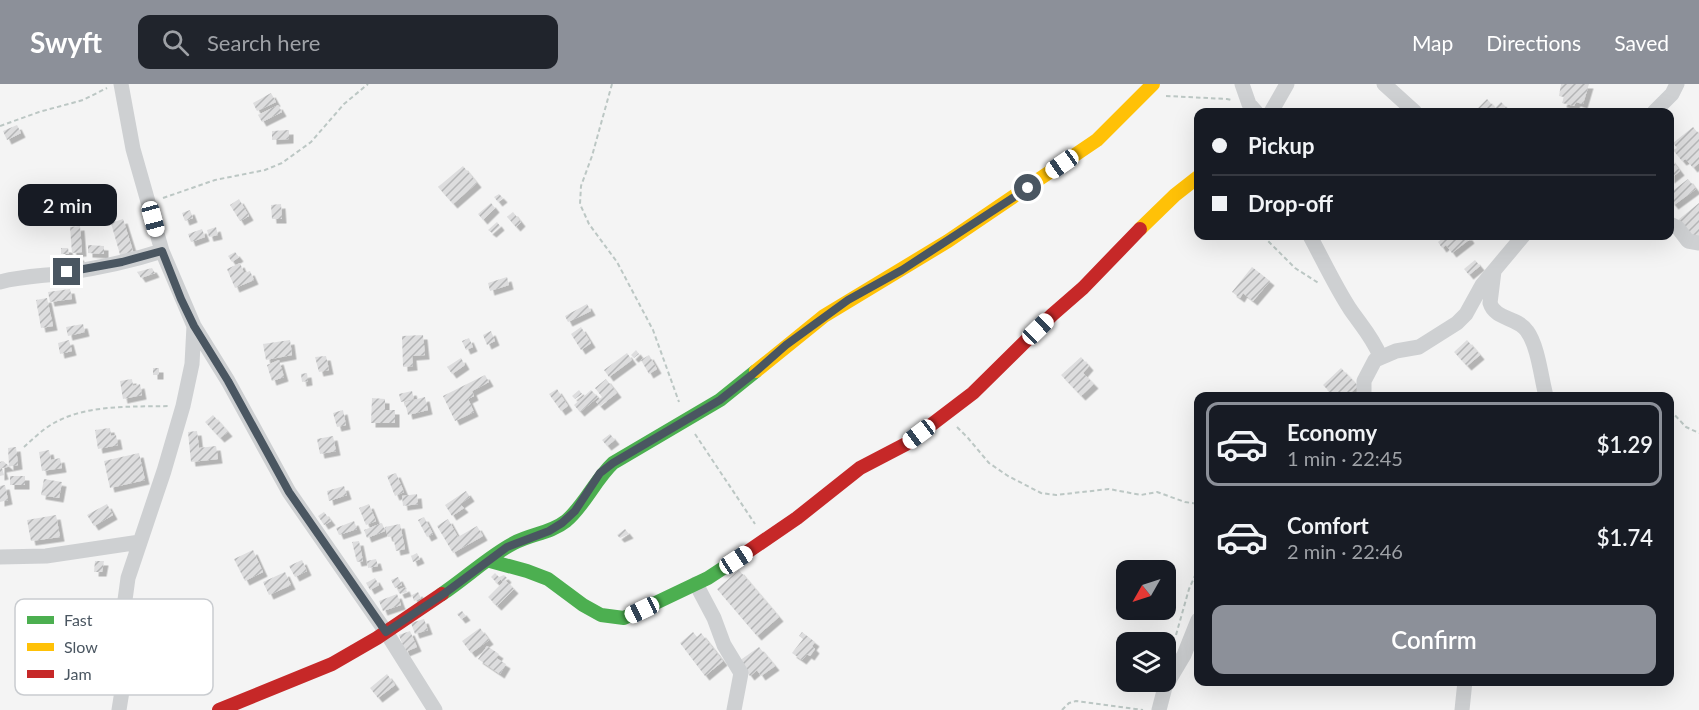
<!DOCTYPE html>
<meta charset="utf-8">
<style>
:root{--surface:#171b24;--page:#20242c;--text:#f1f3f6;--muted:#9ea1a6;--line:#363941;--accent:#8c9099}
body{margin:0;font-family:Lato,sans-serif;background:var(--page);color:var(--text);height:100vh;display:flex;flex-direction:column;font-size:22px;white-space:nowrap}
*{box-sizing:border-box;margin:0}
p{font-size:20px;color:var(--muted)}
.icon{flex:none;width:33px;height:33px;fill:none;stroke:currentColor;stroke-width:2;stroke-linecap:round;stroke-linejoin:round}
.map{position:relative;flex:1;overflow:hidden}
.side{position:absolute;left:1194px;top:308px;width:480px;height:294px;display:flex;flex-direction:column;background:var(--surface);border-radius:12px;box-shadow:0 6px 24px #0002}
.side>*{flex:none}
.banner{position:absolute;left:1194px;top:24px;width:480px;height:132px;border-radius:12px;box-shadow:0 6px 24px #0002;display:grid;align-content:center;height:132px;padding:0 18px;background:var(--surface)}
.needle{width:39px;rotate:231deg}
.controls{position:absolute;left:1116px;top:476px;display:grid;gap:12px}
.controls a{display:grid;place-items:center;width:60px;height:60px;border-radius:12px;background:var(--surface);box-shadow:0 6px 24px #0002;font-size:30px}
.end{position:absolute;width:27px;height:27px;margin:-14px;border:8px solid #4a5661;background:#fff;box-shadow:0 0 0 3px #fff}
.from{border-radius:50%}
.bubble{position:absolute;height:42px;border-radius:12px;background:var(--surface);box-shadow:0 6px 24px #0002;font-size:20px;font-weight:600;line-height:42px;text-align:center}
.car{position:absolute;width:18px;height:36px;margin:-18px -9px;border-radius:8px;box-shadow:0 0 4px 2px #0007;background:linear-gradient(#fff 24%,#345 0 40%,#fff 0 76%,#345 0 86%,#fff 0)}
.banner b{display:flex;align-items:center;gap:21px;height:57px;font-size:22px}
.banner b+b{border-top:2px solid var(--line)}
.banner i{width:15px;height:15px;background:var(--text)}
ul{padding:10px 0 0;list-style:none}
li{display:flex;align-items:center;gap:18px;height:84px;margin:0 12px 9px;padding:0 6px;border:3px solid transparent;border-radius:12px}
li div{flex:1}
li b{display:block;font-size:22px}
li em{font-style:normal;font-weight:600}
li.active{border-color:var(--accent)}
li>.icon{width:54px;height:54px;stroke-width:1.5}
.primary-button{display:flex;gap:12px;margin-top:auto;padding:12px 18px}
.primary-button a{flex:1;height:69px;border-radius:12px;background:var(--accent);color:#fff;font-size:24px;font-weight:600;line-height:69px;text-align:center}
header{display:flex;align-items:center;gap:36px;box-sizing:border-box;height:84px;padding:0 30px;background:var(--accent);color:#fff}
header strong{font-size:28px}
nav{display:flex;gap:33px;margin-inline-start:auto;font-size:21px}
.search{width:420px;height:54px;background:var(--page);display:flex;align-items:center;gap:15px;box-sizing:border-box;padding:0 21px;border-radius:12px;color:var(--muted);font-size:22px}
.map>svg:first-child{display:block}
.building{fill:url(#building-hatch);filter:url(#shadow)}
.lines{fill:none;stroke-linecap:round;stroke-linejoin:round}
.path{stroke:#bcc7c4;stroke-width:2;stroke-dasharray:4.5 3;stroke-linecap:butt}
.street{stroke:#ced0d2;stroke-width:15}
.fast{stroke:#4caf50;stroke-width:14}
.slow{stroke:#ffc107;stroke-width:14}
.jam{stroke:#c62828;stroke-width:14}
.route{stroke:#4a5661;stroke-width:8}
.key{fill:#fff;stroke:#c9ccd0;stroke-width:1.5}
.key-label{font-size:16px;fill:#4a5661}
</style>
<header>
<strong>Swyft</strong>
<div class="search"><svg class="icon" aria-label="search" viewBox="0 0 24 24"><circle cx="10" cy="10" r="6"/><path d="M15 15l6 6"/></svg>Search here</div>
<nav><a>Map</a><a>Directions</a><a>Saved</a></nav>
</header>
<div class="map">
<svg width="1699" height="626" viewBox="0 0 1699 626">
<defs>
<pattern id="building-hatch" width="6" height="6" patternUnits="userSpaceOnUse" patternTransform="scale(1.5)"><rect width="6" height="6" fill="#ddddde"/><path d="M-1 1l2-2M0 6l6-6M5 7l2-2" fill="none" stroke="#b5b6b7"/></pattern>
<filter id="shadow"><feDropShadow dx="4.5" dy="4.5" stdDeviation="0" flood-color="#0004"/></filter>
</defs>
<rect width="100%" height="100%" fill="#f4f4f4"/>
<path class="building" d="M 1561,0 L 1589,0 L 1583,20 L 1576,18 L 1574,22 L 1562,19 L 1564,13 L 1559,12 Z
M 271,9 L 276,18 L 257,27 L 253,19 Z
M 1487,15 L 1495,24 L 1501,18 L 1511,28 L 1482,28 L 1478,24 Z
M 278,21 L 282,28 L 262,38 L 258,31 Z
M 17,41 L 21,49 L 7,56 L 3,47 Z
M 1693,43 L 1699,50 L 1699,79 L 1693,84 L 1686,75 L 1682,77 L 1673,66 L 1677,64 L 1673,59 Z
M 289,46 L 289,55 L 272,56 L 272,47 Z
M 1670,74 L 1680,87 L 1670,95 Z
M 463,82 L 477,99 L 453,120 L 438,103 Z
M 1688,95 L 1696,105 L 1674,121 L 1670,116 L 1670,109 Z
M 499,110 L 503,114 L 498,118 L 494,113 Z
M 239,115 L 249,132 L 240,137 L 230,121 Z
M 491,119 L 495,124 L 483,136 L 478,130 Z
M 1699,119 L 1699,153 L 1695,156 L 1678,136 Z
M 281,120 L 282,135 L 272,135 L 271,121 Z
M94 129a4 4 0 1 1 8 0a4 4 0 1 1-8 0Z
M 190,126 L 193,134 L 185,137 L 182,129 Z
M 513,128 L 521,138 L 516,143 L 507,133 Z
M75 132a4 4 0 1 1 8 0a4 4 0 1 1-8 0Z
M 123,135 L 134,170 L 121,174 L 111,139 Z
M 497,138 L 500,142 L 492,149 L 488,146 Z
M 80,142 L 82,168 L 72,169 L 70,143 Z
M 216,143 L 218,151 L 209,153 L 207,146 Z
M 202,145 L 205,153 L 191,158 L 188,150 Z
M 1441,152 L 1468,152 L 1470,155 L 1452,169 L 1446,161 L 1442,164 L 1438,158 L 1443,154 Z
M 88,161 L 104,162 L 104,170 L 88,169 Z
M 61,164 L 68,164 L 69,170 L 61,170 Z
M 235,168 L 239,173 L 232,178 L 228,172 Z
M72 175a4 4 0 1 1 8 0a4 4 0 1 1-8 0Z
M 1475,176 L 1480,182 L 1469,191 L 1464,185 Z
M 240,179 L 244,189 L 250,187 L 254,196 L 235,204 L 227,185 Z
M 1252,183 L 1270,197 L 1253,217 L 1243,209 L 1240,214 L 1232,208 Z
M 152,184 L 155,189 L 141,194 L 137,188 Z
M 507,193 L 509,201 L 490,207 L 488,199 Z
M 70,205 L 72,215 L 50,218 L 48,208 Z
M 47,214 L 53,242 L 41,244 L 36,216 Z
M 587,220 L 591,227 L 568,238 L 565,232 Z
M 83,240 L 85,248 L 68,252 L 66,243 Z
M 581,243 L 591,259 L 581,266 L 571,250 Z
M 491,247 L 495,257 L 487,261 L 483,251 Z
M 423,251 L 425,271 L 412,272 L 413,282 L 403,283 L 402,252 Z
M 469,254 L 473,263 L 466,266 L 462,257 Z
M 69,256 L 72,267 L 60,270 L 58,259 Z
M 290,256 L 292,271 L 266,276 L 263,260 Z
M 1467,256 L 1480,271 L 1467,282 L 1454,268 Z
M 636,266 L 639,270 L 634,274 L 631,271 Z
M 627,269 L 632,276 L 609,293 L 604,286 Z
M 649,271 L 657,285 L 649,290 L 641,276 Z
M 326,272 L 329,286 L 319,288 L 315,273 Z
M 1081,273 L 1089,282 L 1083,289 L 1094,300 L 1081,312 L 1061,291 Z
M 461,274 L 465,281 L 452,290 L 447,283 Z
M 279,276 L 284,293 L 272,297 L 267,281 Z
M 153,284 L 159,284 L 159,291 L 153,291 Z
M 1341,284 L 1358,302 L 1347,312 L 1324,312 L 1329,307 L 1323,301 Z
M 307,289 L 308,297 L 302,298 L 301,290 Z
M 485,291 L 489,298 L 472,307 L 474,312 L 468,315 L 474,328 L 455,337 L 443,312 Z
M 132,295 L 133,302 L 140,300 L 142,311 L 123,315 L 120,297 Z
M 606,295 L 617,309 L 600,322 L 596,318 L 602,313 L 595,304 Z
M 557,305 L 568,322 L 561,327 L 549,310 Z
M 579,306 L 582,310 L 575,315 L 572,312 Z
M 591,306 L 598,313 L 580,328 L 574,321 Z
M 412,307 L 414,315 L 401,318 L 399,310 Z
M 425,313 L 428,326 L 408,331 L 405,318 Z
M 372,314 L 385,315 L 385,326 L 395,326 L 395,339 L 371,339 Z
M 343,326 L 346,341 L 337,343 L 333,329 Z
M 213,331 L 228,348 L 220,354 L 205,338 Z
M 110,344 L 111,352 L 116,351 L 118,361 L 98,365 L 95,346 Z
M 197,347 L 199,364 L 216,362 L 218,375 L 191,378 L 188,348 Z
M 610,350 L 615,356 L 607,362 L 602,356 Z
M 333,352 L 336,367 L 320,370 L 317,355 Z
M 16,363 L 18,381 L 2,384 L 4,391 L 0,392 L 0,378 L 3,377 L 9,382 L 8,364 Z
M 49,366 L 51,376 L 60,374 L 62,384 L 42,387 L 39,368 Z
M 139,369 L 145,396 L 110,404 L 104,377 Z
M 396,389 L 404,408 L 395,412 L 387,392 Z
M 10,392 L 25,392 L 25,401 L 10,401 Z
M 44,395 L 62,398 L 59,414 L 41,411 Z
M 5,401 L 8,416 L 0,418 L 0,402 Z
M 344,402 L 347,411 L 329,417 L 327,407 Z
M 466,407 L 470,413 L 460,420 L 464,424 L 452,432 L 445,421 Z
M 417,410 L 418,420 L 403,422 L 402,412 Z
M 107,420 L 113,431 L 94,442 L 87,431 Z
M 369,420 L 376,437 L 366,441 L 359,424 Z
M 324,428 L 331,437 L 324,441 L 318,432 Z
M 56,431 L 60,453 L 31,457 L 27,436 Z
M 424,433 L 433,450 L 427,453 L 418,436 Z
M 448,435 L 458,453 L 477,442 L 483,452 L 453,469 L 437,442 Z
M 354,437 L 357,445 L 339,451 L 336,444 Z
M 382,439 L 385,447 L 367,454 L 364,446 Z
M 400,440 L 405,465 L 396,467 L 393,452 L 388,453 L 385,443 Z
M 625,445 L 629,450 L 620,454 L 617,451 Z
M 359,457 L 363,477 L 357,478 L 352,458 Z
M 253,466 L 263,488 L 245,497 L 234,475 Z
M 417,469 L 420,475 L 413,478 L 411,472 Z
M 376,475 L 378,482 L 368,484 L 367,477 Z
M 302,476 L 307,487 L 295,493 L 289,482 Z
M 95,477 L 104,477 L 102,488 L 94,488 Z
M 739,486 L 779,533 L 757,552 L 717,505 Z
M 285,488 L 291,501 L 269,511 L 263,498 Z
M 495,489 L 501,495 L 497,499 L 491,493 Z
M 504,491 L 507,494 L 505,496 L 514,505 L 497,522 L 488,513 L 503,498 L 499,493 Z
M 398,493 L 402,501 L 395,504 L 391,496 Z
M 375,494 L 379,501 L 370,506 L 366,499 Z
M 405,503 L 407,508 L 400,510 L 398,506 Z
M 418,508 L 421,514 L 414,517 L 412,511 Z
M 397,510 L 401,521 L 383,527 L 379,517 Z
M 462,527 L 466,532 L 461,535 L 457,530 Z
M 424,535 L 428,546 L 415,550 L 411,539 Z
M 480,544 L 489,556 L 471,569 L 462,557 Z
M 410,547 L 417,563 L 405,568 L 399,551 Z
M 693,548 L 697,553 L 701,549 L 723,577 L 705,592 L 680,559 Z
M 802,548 L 815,558 L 812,562 L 815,565 L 810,572 L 807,570 L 802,576 L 792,569 L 803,555 L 799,552 Z
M 487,562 L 499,570 L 496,574 L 506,580 L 500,590 L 478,575 Z
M 759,563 L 775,582 L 761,592 L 757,586 L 750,592 L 739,577 Z
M 387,590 L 395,601 L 378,614 L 370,604 Z"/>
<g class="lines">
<path class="path" d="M 612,0 L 592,72 L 581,102 L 580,120 L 589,140 L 617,178 L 653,246 L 679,318
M 1166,12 L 1227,15 L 1232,16
M 0,42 L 39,28 L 83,16 L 107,4
M 163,114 L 215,96 L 265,86 L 282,79 L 311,58 L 344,20 L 368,0
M 1263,152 L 1295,184 L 1320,200
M 1670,326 L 1686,343 L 1699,349
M 957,343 L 968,354 L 989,379 L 1008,392 L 1041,409 L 1056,411 L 1109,405 L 1141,411 L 1157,408 L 1185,418 L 1198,420
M 695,350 L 755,440
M 24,363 C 33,355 43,345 54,339 C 88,320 132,323 170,322
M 1176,551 L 1189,505 L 1198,485
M 1062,626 L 1069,619 L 1076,617 L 1143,626"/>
<path class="street" d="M 121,0 L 133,65 L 162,167 L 194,242 L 228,297 L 289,408 L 386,548 L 435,626
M 1242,0 L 1249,20 L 1256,28
M 1384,0 L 1415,28
M 1271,28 L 1287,0
M 1654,28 L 1672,10 L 1677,0
M 1670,140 L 1678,144 L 1688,157 L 1699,159
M 1310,152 C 1323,176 1335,202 1350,225 C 1361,241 1373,254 1380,272
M 1494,187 L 1490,219 C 1495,236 1518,233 1527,247 C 1538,262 1541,293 1546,312
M 0,198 C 22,192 43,192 65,189 C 98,184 131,177 162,167
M 1364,312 L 1364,297 L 1375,276 L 1396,267 L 1419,263 L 1457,239 L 1466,230 L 1482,201 L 1523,152
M 0,473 L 46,472 L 140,458
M 696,500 L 714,534 L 724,561 L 741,589 L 734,626
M 119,626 L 122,607 L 121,545 L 128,494 L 164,387 L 183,322 L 192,280 L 194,242
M 1159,626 L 1165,603 L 1184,571 L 1198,536
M 1462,626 L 1465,597"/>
<path class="fast" d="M 490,477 L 527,487 L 548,495 L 583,521 L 601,531 L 624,534 L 708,494 L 740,473
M 442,510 C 466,494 489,472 514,459 C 531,450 551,449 566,437 C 585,421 595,396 613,379 L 720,316 L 756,287"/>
<path class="slow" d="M 1140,145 L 1175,111 L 1198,93
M 756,287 L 824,232 L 948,157 L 1097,56 L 1153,0"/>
<path class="jam" d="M 740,473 L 797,434 L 860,384 L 906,360 L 973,309 L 1052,231 L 1083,204 L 1140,145
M 219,626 L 332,580 L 377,554 L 442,510"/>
</g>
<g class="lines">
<path class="route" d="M 67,188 L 122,178 L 162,167 L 181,215 L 194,242 L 228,297 L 289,408 L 386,548 L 445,509 L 507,463 L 549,447 L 562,439 L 575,427 L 600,389 L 613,379 L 720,316 L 753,290 L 786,261 L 848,216 L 902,186 L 1028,104"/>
</g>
<rect x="15" y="515" width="198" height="96" rx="9" class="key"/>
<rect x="27" y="532" width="27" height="8" fill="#4caf50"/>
<rect x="27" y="559" width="27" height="8" fill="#ffc107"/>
<rect x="27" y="586" width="27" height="8" fill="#c62828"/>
<g class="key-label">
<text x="64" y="542">Fast</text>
<text x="64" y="569">Slow</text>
<text x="64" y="596">Jam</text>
</g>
</svg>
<div class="controls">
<a><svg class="needle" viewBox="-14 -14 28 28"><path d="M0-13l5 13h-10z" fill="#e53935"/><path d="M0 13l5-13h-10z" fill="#9ea1a6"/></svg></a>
<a><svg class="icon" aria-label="layers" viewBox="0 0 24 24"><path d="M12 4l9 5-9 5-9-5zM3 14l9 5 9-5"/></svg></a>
</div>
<i class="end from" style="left:1028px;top:104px"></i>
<i class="end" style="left:67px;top:188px"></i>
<div class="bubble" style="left:18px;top:100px;width:99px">2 min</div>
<i class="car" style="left:1062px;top:80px;rotate:235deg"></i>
<i class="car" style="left:153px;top:135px;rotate:165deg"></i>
<i class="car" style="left:1038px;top:245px;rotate:46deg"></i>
<i class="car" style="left:919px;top:350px;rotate:233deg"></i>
<i class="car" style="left:736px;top:476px;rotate:57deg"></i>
<i class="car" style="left:642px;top:526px;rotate:245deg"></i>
<div class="banner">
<b><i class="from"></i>Pickup</b>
<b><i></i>Drop-off</b>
</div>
<section class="side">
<ul>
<li class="active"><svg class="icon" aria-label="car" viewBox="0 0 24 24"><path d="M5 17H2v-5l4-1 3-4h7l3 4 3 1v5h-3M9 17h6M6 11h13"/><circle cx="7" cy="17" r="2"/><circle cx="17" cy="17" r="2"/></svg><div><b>Economy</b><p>1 min · 22:45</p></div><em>$1.29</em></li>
<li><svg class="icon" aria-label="car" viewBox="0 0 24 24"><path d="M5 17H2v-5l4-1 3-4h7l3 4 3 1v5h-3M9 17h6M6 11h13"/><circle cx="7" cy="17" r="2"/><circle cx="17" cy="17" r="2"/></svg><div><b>Comfort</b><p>2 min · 22:46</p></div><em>$1.74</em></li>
</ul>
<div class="primary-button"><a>Confirm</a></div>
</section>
</div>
